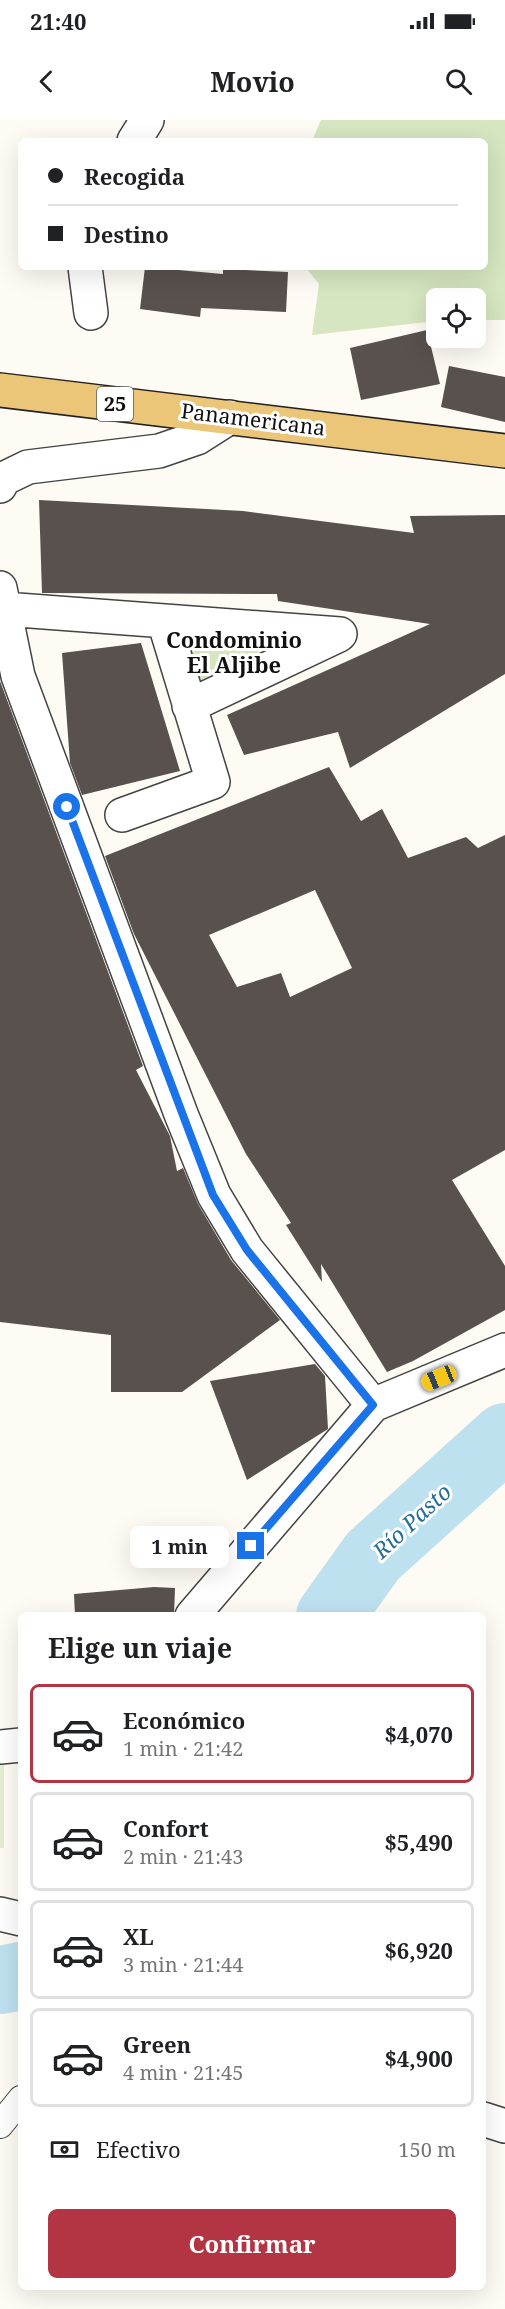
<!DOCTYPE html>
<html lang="es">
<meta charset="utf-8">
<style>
:root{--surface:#fff;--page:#f6f6f6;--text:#202124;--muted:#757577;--line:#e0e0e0;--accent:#b33544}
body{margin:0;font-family:"Noto Serif",serif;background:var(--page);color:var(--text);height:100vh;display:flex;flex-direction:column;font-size:22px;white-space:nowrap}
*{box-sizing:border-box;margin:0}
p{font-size:20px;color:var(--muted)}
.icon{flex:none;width:33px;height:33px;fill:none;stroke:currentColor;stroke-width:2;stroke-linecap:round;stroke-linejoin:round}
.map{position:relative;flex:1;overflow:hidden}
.side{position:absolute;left:18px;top:1492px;width:468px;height:678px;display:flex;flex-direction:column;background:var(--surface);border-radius:9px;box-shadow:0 6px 24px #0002}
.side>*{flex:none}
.top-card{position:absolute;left:18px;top:18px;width:470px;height:132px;border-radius:9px;box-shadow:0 6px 24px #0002;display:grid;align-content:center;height:132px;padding:0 30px;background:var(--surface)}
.controls{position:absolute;left:426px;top:168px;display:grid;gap:12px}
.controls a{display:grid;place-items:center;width:60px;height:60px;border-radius:9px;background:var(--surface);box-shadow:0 6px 24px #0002;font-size:30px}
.end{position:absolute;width:27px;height:27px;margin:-14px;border:8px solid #1a73e8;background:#fff;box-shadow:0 0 0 3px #fff}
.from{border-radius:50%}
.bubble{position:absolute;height:42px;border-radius:9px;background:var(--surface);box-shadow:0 6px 24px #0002;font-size:20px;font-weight:700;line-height:42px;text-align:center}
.car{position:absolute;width:18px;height:36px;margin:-18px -9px;border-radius:8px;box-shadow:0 0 4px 2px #0007;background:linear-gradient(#f5c518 24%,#345 0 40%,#f5c518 0 76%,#345 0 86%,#f5c518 0)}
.top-card b{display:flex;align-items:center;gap:21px;height:57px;font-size:22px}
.top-card b+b{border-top:2px solid var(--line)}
.top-card i{width:15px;height:15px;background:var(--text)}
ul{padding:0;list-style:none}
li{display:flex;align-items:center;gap:18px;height:99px;margin:0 12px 9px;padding:0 18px;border:3px solid var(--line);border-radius:9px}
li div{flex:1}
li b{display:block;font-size:22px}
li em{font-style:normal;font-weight:700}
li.on{border-color:var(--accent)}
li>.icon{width:54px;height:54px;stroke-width:1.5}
h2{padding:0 30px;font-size:27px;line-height:72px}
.pay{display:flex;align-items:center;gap:15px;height:66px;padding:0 30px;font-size:22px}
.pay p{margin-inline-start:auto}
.primary-button{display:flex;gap:12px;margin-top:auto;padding:12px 30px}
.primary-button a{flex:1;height:69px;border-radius:9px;background:var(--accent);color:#fff;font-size:24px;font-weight:700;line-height:69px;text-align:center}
.status{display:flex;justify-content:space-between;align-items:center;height:42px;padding:0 30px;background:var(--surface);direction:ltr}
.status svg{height:16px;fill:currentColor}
header{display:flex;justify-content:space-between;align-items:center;height:78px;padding:0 30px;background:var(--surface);font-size:27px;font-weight:700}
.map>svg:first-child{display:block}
.green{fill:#d6e6c0}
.pitch{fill:#e6eed1}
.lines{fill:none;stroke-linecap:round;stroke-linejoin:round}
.river{stroke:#bee1f0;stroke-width:68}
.building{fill:#58514d;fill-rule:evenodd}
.pedestrian-casing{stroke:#434343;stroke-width:28}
.minor-casing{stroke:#434343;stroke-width:36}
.primary-casing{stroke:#212121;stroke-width:36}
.pedestrian{stroke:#fff;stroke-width:26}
.minor{stroke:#fff;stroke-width:33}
.primary{stroke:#ebc678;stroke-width:33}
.route{stroke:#1a73e8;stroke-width:8}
.labels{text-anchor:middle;stroke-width:6;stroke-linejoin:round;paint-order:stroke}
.shield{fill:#fff;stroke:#585858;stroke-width:1.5}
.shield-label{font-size:20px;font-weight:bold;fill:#101010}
.street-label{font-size:21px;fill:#101010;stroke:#fff}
.neighbourhood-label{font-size:22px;font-weight:bold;fill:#101010;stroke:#fff}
.water-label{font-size:22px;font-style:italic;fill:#256d96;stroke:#fff}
</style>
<div class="status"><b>21:40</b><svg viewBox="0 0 49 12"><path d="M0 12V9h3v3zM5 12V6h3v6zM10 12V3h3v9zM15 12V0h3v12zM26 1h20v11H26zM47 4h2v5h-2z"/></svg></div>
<header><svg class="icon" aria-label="back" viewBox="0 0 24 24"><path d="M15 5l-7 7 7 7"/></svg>Movio<svg class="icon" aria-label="search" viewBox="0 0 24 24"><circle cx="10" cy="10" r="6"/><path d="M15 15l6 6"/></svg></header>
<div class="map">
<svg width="505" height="2189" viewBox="0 0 505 2189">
<rect width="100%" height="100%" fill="#fefbf4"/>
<path class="green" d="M 321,0 L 505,0 L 505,200 L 476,200 L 476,178 L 436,178 L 436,201 L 312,215 L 319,164 L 306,148 L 301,147 L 484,147 L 484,21 L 312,21 Z
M 176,513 L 256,525 L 262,543 L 195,575 Z"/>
<path class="pitch" d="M 0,1637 L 4,1637 L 4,1728 L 0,1728 Z"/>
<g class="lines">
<path class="river" d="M 330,1496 L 373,1436 L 505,1317
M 0,1860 L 21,1856"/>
</g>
<path class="building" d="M 145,147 L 223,154 L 223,149 L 288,152 L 286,192 L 201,188 L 200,197 L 140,189 Z
M 427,210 L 440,264 L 361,280 L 350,228 Z
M 449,246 L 505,257 L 505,302 L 441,287 Z
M 39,380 L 243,391 L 414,413 L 410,396 L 505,395 L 505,554 L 350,648 L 338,612 L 244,635 L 227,595 L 430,504 L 278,481 L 277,474 L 42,473 Z
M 141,523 L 180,651 L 82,675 L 70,643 L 62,533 Z
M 0,561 L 143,946 L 136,950 L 170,1016 L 177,1051 L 183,1048 L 198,1084 L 231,1140 L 280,1200 L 182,1272 L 111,1272 L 111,1215 L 0,1202 Z
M 329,647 L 361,701 L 382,689 L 408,738 L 466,717 L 478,728 L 505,715 L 505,1030 L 452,1060 L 505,1146 L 505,1190 L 413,1241 L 387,1252 L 321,1144 L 322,1162 L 286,1105 L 291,1103 L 246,1034 L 134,814 L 105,736 ZM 315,770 L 352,848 L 290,877 L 281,853 L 237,867 L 209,815 Z
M 315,1244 L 325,1256 L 328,1309 L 247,1360 L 210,1261 Z
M 154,1467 L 175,1468 L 174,1496 L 75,1496 L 74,1474 Z"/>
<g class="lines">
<g class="pedestrian-casing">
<path id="pedestrian" d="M 0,2005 L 21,1979"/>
</g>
<g class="minor-casing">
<path id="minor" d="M 134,21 L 147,0
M 85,147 L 91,193
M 0,366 L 3,359 L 28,347 L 159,331 L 197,318 L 230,297
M 0,468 L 18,556 L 181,994 L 214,1075 L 247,1130 L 373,1285
M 4,489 L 340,514
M 189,586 L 339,515
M 122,695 L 213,662 L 164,501
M 192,1496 L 373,1285 L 505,1230
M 0,1627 L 21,1625
M 0,1794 L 21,1799
M 483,1999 L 505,2006"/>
</g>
<g class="primary-casing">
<path id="primary" d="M 0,270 L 505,331"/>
</g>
<use href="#pedestrian" class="pedestrian"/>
<use href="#minor" class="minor"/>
<use href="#primary" class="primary"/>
</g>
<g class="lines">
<path class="route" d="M 67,687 L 213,1075 L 247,1130 L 373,1285 L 251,1426"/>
</g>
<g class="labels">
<rect class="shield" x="97" y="267" width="36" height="34" rx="4.5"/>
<g class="shield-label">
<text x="115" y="291">25</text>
</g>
<g class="street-label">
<text transform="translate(253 300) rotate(7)" y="7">Panamericana</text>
</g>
<g class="neighbourhood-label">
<text x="234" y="528">Condominio<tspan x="234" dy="25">El Aljibe</tspan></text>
</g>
<g class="water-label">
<text transform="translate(412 1401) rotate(-43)" y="8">Río Pasto</text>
</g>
</g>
</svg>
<div class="controls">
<a><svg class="icon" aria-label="locate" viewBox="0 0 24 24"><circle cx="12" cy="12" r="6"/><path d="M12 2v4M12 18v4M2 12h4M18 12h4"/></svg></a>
</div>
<i class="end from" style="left:67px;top:687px"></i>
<i class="end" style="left:251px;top:1426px"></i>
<div class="bubble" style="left:130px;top:1406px;width:99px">1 min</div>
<i class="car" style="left:439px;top:1258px;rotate:248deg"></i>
<div class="top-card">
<b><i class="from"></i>Recogida</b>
<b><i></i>Destino</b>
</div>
<section class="side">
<h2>Elige un viaje</h2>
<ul>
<li class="on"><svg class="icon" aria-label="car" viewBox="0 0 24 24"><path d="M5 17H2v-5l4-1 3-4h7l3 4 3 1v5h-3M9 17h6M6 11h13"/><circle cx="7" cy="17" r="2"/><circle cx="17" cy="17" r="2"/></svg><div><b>Económico</b><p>1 min · 21:42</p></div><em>$4,070</em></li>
<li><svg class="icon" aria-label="car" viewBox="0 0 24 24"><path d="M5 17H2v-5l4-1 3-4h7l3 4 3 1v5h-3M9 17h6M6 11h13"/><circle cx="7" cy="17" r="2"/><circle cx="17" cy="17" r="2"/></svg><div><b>Confort</b><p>2 min · 21:43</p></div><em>$5,490</em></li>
<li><svg class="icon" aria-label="car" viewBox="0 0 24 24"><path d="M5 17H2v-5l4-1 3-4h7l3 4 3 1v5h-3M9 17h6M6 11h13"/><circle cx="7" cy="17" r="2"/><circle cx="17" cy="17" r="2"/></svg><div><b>XL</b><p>3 min · 21:44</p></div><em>$6,920</em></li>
<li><svg class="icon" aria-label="car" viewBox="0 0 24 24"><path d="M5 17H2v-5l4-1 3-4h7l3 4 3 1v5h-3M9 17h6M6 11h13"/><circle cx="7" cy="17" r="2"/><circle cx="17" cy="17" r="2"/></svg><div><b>Green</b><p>4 min · 21:45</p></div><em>$4,900</em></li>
</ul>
<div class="pay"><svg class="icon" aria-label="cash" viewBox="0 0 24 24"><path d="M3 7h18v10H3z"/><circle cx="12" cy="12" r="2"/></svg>Efectivo<p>150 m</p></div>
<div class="primary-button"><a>Confirmar</a></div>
</section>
</div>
